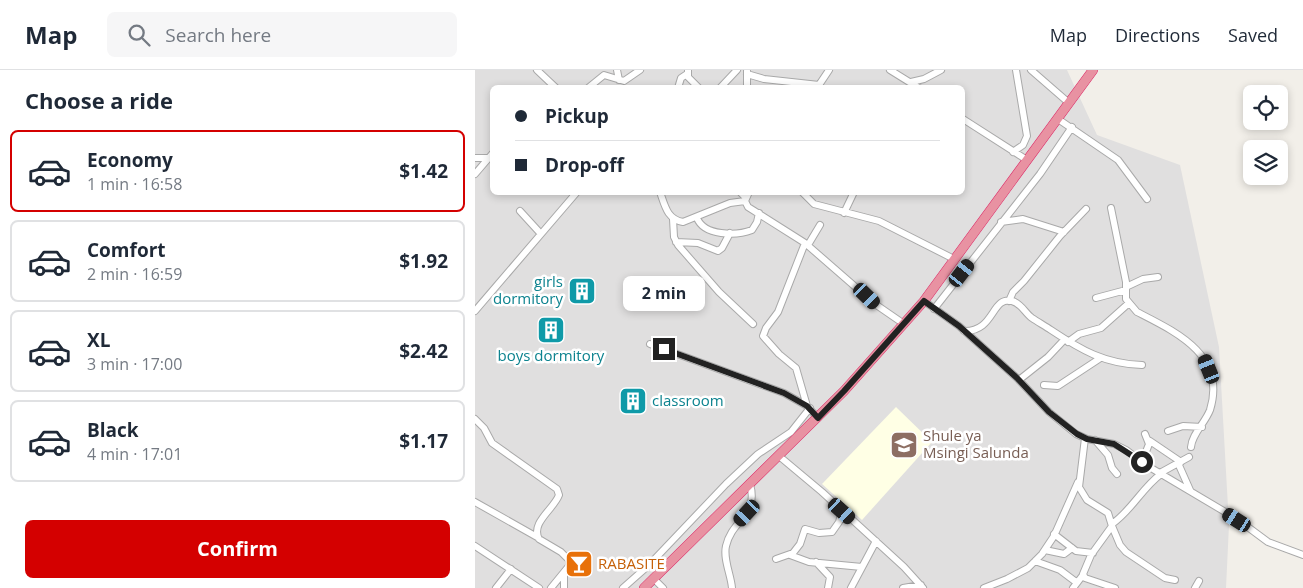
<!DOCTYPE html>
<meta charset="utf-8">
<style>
:root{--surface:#fff;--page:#f6f6f7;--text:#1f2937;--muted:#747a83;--line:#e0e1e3;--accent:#d40000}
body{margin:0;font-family:"Open Sans",sans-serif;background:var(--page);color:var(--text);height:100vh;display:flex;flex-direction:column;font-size:19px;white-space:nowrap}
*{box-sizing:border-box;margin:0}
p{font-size:16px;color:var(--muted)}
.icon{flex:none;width:28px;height:28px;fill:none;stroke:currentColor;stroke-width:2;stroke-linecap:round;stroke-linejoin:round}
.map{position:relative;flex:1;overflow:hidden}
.details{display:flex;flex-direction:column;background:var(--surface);width:475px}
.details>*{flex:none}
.banner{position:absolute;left:15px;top:15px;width:475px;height:110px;border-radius:8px;box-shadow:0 2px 8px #0003;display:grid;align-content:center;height:110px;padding:0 25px;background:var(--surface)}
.fabs{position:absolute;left:768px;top:15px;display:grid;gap:10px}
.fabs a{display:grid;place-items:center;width:45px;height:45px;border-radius:8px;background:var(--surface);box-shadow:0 2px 8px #0003;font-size:25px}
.end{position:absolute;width:22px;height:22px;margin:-11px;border:6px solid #222;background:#fff;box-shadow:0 0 0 2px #fff}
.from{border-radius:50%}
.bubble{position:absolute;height:35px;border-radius:8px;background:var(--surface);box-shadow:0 2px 8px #0003;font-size:16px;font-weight:700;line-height:35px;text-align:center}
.car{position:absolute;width:15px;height:30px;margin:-15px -8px;border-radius:6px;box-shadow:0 0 4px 1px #0007;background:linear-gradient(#222 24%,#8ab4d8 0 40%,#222 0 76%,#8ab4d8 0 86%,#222 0)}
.banner b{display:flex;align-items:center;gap:18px;height:48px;font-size:19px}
.banner b+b{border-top:1px solid var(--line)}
.banner i{width:12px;height:12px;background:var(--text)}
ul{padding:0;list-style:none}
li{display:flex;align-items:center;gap:15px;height:82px;margin:0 10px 8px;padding:0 15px;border:2px solid var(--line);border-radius:8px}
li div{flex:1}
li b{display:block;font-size:19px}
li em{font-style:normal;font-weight:700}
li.active{border-color:var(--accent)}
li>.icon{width:45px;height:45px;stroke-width:1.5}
h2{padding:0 25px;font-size:22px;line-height:60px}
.cta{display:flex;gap:10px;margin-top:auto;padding:10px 25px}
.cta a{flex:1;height:58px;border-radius:8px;background:var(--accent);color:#fff;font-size:20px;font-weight:700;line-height:58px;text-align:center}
header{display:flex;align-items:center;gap:30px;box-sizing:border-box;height:70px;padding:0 25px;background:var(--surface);border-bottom:1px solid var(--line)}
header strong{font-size:24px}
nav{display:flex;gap:28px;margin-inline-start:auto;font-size:18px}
.search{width:350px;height:45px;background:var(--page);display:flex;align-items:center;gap:12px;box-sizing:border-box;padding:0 18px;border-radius:8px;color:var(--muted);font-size:19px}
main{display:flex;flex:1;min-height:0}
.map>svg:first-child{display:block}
.residential{fill:#e0dfdf;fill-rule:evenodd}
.education{fill:#ffffe5}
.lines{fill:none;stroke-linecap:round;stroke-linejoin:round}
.minor-casing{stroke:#a9a9a9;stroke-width:8}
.highway-casing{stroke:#dc2a67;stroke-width:10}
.minor{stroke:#fff;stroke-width:6}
.highway{stroke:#e892a2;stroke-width:9}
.route{stroke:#222;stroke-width:6}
.labels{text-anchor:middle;stroke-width:5;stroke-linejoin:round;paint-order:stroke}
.culture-label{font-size:15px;fill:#0d838f;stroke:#fff;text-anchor:end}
.education-label{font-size:15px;fill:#785e54;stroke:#fff;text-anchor:start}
.food-label{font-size:15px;fill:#c56008;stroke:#fff;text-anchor:start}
</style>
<header>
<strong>Map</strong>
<div class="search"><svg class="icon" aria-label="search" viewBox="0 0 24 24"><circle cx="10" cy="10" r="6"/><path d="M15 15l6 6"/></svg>Search here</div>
<nav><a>Map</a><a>Directions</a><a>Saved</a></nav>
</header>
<main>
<section class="details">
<h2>Choose a ride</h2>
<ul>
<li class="active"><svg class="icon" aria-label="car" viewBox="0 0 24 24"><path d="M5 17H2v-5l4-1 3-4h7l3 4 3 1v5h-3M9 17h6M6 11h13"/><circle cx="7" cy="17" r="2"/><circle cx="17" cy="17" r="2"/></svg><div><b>Economy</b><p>1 min · 16:58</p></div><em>$1.42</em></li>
<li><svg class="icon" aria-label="car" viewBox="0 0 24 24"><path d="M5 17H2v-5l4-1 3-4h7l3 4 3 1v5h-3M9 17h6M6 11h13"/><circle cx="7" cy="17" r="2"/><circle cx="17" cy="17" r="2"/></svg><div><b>Comfort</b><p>2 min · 16:59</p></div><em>$1.92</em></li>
<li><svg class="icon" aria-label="car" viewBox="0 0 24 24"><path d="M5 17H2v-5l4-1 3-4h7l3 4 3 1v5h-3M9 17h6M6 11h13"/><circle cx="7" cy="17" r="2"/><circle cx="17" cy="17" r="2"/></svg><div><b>XL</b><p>3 min · 17:00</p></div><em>$2.42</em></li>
<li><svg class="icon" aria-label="car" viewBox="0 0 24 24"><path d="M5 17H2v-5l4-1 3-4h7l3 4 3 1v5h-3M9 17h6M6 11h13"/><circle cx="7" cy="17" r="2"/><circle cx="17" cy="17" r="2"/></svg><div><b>Black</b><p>4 min · 17:01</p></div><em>$1.17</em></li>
</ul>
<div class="cta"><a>Confirm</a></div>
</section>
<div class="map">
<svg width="828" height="518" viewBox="0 0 828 518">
<rect width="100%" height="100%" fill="#f2efe9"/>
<path class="residential" d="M 0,0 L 592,0 L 622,65 L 705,95 L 744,277 L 754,455 L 751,518 L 0,518 ZM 18,18 L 488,18 L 488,122 L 18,122 Z"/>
<path class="education" d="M 421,337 L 457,372 L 387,450 L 347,414 Z"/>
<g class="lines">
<g class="minor-casing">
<path id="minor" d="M 62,0 L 81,18
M 142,0 L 144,10
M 213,0 L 213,7 L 224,18
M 415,0 L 444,18
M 556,0 L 594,33
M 272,4 L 289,9 L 344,15
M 436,12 L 449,9 L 466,0
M 113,18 L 129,5 L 149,11 L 165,0
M 203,18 L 206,8 L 212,4
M 245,18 L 262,0
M 272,18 L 272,1
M 342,18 L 354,0
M 488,49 L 552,90
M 583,49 L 643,90 L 672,129
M 538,82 L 548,75 L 552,66 L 541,0
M 0,88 L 13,88
M 0,104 L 18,83
M 185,122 C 190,136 192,149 208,152 L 255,133 L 270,131
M 265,122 L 271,128
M 274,122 L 270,131 L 273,137 L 330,173 L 400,234 L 429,254
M 327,122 L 339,134 L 404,151 L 479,189
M 636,138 L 651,212 L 651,229 L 662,242 C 701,262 752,285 735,340 C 730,353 717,364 716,377
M 45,141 L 66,164
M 369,143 L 379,122
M 222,148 C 229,166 261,166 277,160 L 282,152 L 284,143
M 198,149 L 199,167 L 203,175 L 244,222 L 278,254
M 526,152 L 548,149 L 589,162
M 201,172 L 223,173 L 243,181 L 247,178 L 255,163
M 330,173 L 303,242 L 291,258 L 288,266 L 304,284 L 321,298 L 332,336
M 333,175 L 345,155
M 651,217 L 668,209 L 683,207
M 621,228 L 651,220
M 449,231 L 484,256 L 542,308 L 574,342 L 601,364 L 612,369 L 639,374 L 651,380 L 671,395 L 762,449 L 793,472 L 828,485
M 534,231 L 538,222 L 549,211 L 585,166 L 611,139
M 459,239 L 565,104 L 597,57
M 0,241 L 102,122
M 489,261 C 520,262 516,226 537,231 C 546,233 550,243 557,248 C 563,252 570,256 576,260 C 606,280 630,294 667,295
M 593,272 L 604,264 L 626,258 L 654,233
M 175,274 L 309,323 L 332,336 L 343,348
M 544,310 L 573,287 L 589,270
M 569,315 L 583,316 L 624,289
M 0,349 L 9,358 L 17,373 L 82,419 L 84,425 C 79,439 55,453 64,469 L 86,482 L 94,490 L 94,496 L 76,518
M 693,361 L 708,356 L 727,357
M 610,368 L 604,417 L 612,430 L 633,443 L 637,456 L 616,485 L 608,504 L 610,508 L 640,518
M 620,370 L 633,385 L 637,398 L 642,404
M 675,371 L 706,392
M 304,386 L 347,422 L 429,497 L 448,518
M 667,392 L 674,374 L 670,364
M 703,393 L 715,420
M 685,403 L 714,387
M 0,432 L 62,467
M 637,454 C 657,440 667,418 686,404
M 637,456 L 645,475 L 651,482 L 690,508 L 700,510
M 579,464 L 601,481 L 618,483
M 0,476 L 64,518
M 570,480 L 589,484 L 597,478
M 315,485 L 334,492 L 387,497
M 301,489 L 318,483 L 325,474 L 330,459 L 344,463 L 357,462 L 364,452 L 367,441
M 560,491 L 585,500 L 601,512
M 341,492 L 355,507 L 353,518
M 89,504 L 89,518
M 178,508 L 188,518
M 21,518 L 36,499
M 148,518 L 174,495 L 251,414 L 283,384 L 316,362 L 335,338
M 257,518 C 256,505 248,489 251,476 C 257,449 284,446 275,414
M 376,518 L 401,471
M 428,518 L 446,515
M 509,518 L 532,509 L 553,498 L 567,484 L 579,466 L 603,412
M 598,518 L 608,505
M 720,518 L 724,511"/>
</g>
<g class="highway-casing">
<path id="highway" d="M 169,518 L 369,321 L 449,231 L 618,0"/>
</g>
<use href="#minor" class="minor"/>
<use href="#highway" class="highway"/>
</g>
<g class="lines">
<path class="route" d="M 189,279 L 309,323 L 332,336 L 343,348 L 369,321 L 449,231 L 484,256 L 542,308 L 574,342 L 602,364 L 612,369 L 639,374 L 667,392"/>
</g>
<defs>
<g id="building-square" transform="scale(1.4375)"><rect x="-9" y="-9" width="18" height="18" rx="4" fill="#0f9aa8" stroke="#fff"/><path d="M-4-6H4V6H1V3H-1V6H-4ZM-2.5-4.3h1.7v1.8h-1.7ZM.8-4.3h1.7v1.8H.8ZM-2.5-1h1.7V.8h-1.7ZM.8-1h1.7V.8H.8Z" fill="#fff"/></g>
<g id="school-square" transform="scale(1.4375)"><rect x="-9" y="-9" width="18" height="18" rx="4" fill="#8d6e63" stroke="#fff"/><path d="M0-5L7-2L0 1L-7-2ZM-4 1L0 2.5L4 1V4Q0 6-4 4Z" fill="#fff"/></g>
<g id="bar-square" transform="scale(1.4375)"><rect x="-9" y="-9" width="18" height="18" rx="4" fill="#e8710a" stroke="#fff"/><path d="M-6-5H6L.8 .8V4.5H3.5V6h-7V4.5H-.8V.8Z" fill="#fff"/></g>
</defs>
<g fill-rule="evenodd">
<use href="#building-square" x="107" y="221"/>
<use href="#building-square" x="76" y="260"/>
<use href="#building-square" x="158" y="331"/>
<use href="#school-square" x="429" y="375"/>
<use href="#bar-square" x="104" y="494"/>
</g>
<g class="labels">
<g class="culture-label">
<text x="88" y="217">girls<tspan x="88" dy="17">dormitory</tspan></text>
<text x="76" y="291" text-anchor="middle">boys dormitory</text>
<text x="177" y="336" text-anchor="start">classroom</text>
</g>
<g class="education-label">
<text x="448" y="371">Shule ya<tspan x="448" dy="17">Msingi Salunda</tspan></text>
</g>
<g class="food-label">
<text x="123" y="499">RABASITE</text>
</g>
</g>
</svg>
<div class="fabs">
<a><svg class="icon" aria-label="locate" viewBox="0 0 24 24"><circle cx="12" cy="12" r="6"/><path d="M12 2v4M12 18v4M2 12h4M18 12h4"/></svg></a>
<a><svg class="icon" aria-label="layers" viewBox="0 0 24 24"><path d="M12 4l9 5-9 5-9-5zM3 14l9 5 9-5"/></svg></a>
</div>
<i class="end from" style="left:667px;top:392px"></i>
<i class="end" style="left:189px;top:279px"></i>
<div class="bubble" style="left:148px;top:206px;width:82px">2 min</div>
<i class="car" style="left:487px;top:203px;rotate:38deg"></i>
<i class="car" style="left:392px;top:226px;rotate:134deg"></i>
<i class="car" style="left:734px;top:299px;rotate:338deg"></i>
<i class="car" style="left:367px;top:441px;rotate:132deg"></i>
<i class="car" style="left:272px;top:443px;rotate:223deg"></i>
<i class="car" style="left:762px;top:450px;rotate:302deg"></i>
<div class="banner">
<b><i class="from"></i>Pickup</b>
<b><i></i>Drop-off</b>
</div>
</div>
</main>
